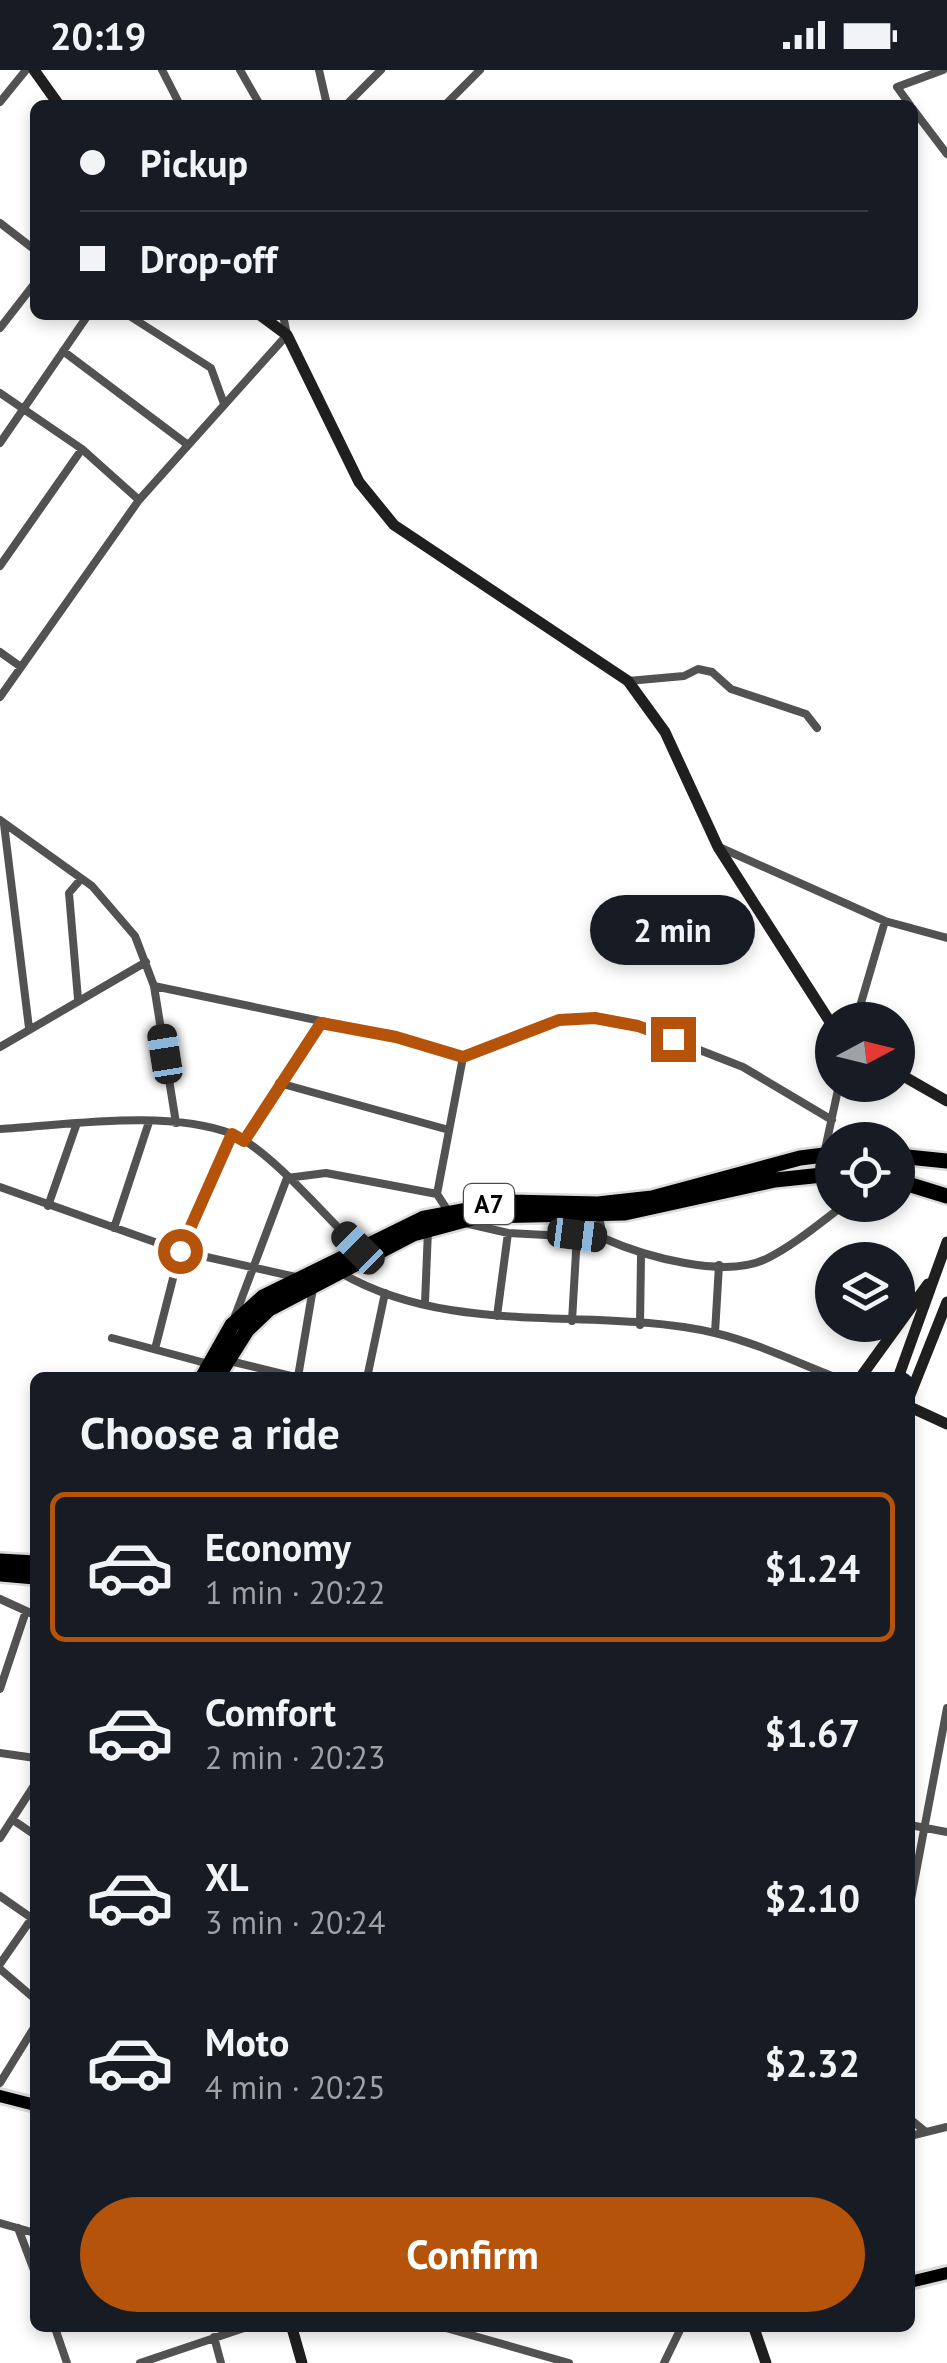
<!DOCTYPE html>
<meta charset="utf-8">
<style>
:root{--surface:#171b24;--page:#242831;--text:#f1f3f6;--muted:#9ea1a6;--line:#363941;--accent:#b45309}
body{margin:0;font-family:"PT Sans",sans-serif;background:var(--page);color:var(--text);height:100vh;display:flex;flex-direction:column;font-size:38px;white-space:nowrap}
*{box-sizing:border-box;margin:0}
p{font-size:32px;color:var(--muted)}
.icon{flex:none;width:55px;height:55px;fill:none;stroke:currentColor;stroke-width:2;stroke-linecap:round;stroke-linejoin:round}
.map{position:relative;flex:1;overflow:hidden}
.drawer{position:absolute;left:30px;top:1302px;width:885px;height:960px;display:flex;flex-direction:column;background:var(--surface);border-radius:15px;box-shadow:0 5px 15px #0003}
.drawer>*{flex:none}
.banner{position:absolute;left:30px;top:30px;width:888px;height:220px;border-radius:15px;box-shadow:0 5px 15px #0003;display:grid;align-content:center;height:220px;padding:0 50px;background:var(--surface)}
.needle{width:65px;rotate:83deg}
.controls{position:absolute;left:815px;top:932px;display:grid;gap:20px}
.controls a{display:grid;place-items:center;width:100px;height:100px;border-radius:50%;background:var(--surface);box-shadow:0 5px 15px #0003;font-size:50px}
.end{position:absolute;width:45px;height:45px;margin:-22px;border:12px solid #b45309;background:#fff;box-shadow:0 0 0 5px #fff}
.from{border-radius:50%}
.bubble{position:absolute;height:70px;border-radius:35px;background:var(--surface);box-shadow:0 5px 15px #0003;font-size:32px;font-weight:700;line-height:70px;text-align:center}
.car{position:absolute;width:30px;height:60px;margin:-30px -15px;border-radius:12px;box-shadow:0 0 8px 2px #0007;background:linear-gradient(#222 24%,#8ab4d8 0 40%,#222 0 76%,#8ab4d8 0 86%,#222 0)}
.banner b{display:flex;align-items:center;gap:35px;height:95px;font-size:38px}
.banner b+b{border-top:2px solid var(--line)}
.banner i{width:25px;height:25px;background:var(--text)}
ul{padding:0;list-style:none}
li{display:flex;align-items:center;gap:30px;height:150px;margin:0 20px 15px;padding:0 30px;border:5px solid transparent;border-radius:15px}
li div{flex:1}
li b{display:block;font-size:38px}
li em{font-style:normal;font-weight:700}
li.selected{border-color:var(--accent)}
li>.icon{width:90px;height:90px;stroke-width:1.5}
h2{padding:0 50px;font-size:45px;line-height:120px}
.primary-button{display:flex;gap:20px;margin-top:auto;padding:20px 50px}
.primary-button a{flex:1;height:115px;border-radius:60px;background:var(--accent);color:#fff;font-size:40px;font-weight:700;line-height:115px;text-align:center}
.status{display:flex;justify-content:space-between;align-items:center;height:70px;padding:0 50px;background:var(--surface);direction:ltr}
.status svg{height:28px;fill:currentColor}
.map>svg:first-child{display:block}
.lines{fill:none;stroke-linecap:round;stroke-linejoin:round}
.primary-casing{stroke:#dbdbdb;stroke-width:18}
.highway-casing{stroke:#dbdbdb;stroke-width:20}
.street{stroke:#525252;stroke-width:8}
.secondary{stroke:#1f1f1f;stroke-width:11}
.primary{stroke:#000;stroke-width:12}
.highway{stroke:#000;stroke-width:15}
.route{stroke:#b45309;stroke-width:12}
.labels{text-anchor:middle;stroke-width:10;stroke-linejoin:round;paint-order:stroke}
.shield{fill:#fff;stroke:#4c4c4c;stroke-width:2.5}
.shield-label{font-size:25px;font-weight:bold;fill:#000}
</style>
<div class="status"><b>20:19</b><svg viewBox="0 0 49 12"><path d="M0 12V9h3v3zM5 12V6h3v6zM10 12V3h3v9zM15 12V0h3v12zM26 1h20v11H26zM47 4h2v5h-2z"/></svg></div>
<div class="map">
<svg width="947" height="2293" viewBox="0 0 947 2293">
<rect width="100%" height="100%" fill="#fff"/>
<g class="lines">
<g class="primary-casing">
<path id="primary" d="M 0,2026 L 35,2035
M 910,2212 L 947,2203"/>
</g>
<g class="highway-casing">
<path id="highway" d="M 898,1086 L 947,1091
M 898,1111 L 947,1126
M 202,1308 L 232,1255 L 263,1227 L 424,1148 L 509,1132 L 598,1134 L 652,1128 L 800,1088 L 832,1084
M 217,1308 L 247,1260 L 269,1239 L 413,1164 L 480,1146 L 625,1143 L 775,1110 L 832,1104
M 0,1491 L 35,1493
M 0,1504 L 35,1507"/>
</g>
<path class="street" d="M 162,0 L 180,35
M 240,0 L 260,35
M 319,0 L 327,35
M 0,32 L 26,0
M 346,35 L 381,0
M 445,35 L 480,0
M 910,35 L 897,17 L 943,0
M 912,38 L 947,84
M 0,153 L 35,180
M 128,245 L 211,298 L 224,334
M 0,258 L 35,213
M 63,281 L 188,375
M 0,323 L 82,379 L 139,430
M 0,373 L 88,245
M 0,496 L 82,379
M 0,582 L 21,597
M 628,611 L 684,606 L 698,599 L 712,602 L 731,619 L 806,644 L 817,658
M 0,627 L 139,430 L 287,265 L 283,245
M 0,750 L 92,816 L 135,866 L 154,916 L 397,967 L 463,987 L 559,950 L 595,948 L 638,956 L 743,997 L 832,1050
M 4,754 L 29,958
M 719,777 L 885,851 L 947,868
M 154,916 L 176,1053
M 78,929 L 69,823 L 81,809
M 856,950 L 885,851
M 0,977 L 146,892
M 279,1013 L 449,1060
M 0,1059 C 67,1055 169,1039 232,1064 C 268,1078 328,1149 358,1178
M 244,1071 L 321,953
M 824,1084 L 839,1015
M 0,1117 L 180,1181 L 296,1207
M 48,1136 L 76,1056
M 448,1141 L 437,1124 L 463,987
M 598,1141 L 603,1168 C 643,1186 726,1210 768,1188 C 794,1175 820,1153 844,1135
M 469,1154 L 508,1163 L 603,1168
M 114,1158 L 149,1052
M 341,1203 C 455,1269 593,1235 715,1263 C 757,1273 798,1293 837,1308
M 425,1233 L 428,1160
M 235,1246 L 287,1108 L 326,1103 L 437,1124
M 497,1246 L 508,1163
M 572,1251 L 577,1165
M 640,1255 L 641,1186
M 715,1263 L 719,1195
M 112,1268 L 209,1294
M 155,1279 L 180,1181 L 232,1064
M 230,1291 L 299,1308
M 298,1307 L 313,1218
M 367,1308 L 385,1223
M 0,1529 L 35,1545
M 0,1619 L 26,1541
M 0,1683 L 35,1688
M 13,1750 L 35,1765
M 910,1755 L 947,1762
M 0,1768 L 35,1714
M 0,1826 L 33,1849
M 910,1834 L 947,1638
M 0,1894 L 32,1848
M 0,1899 L 35,1929
M 0,2013 L 35,1956
M 910,2049 L 926,2062
M 910,2066 L 947,2057
M 0,2153 L 35,2163
M 18,2158 L 35,2203
M 55,2258 L 67,2293
M 446,2258 L 569,2293
M 214,2267 L 221,2293
M 140,2293 L 244,2258
M 664,2293 L 681,2258"/>
<path class="secondary" d="M 34,0 L 59,35
M 260,245 L 287,265 L 359,412 L 394,455 L 628,611 L 665,662 L 718,777 L 832,955
M 898,1003 L 947,1031
M 860,1308 L 928,1214
M 898,1308 L 947,1172
M 910,1325 L 947,1232
M 910,1337 L 947,1354
M 292,2258 L 302,2293
M 754,2258 L 766,2293"/>
<use href="#primary" class="primary"/>
<use href="#highway" class="highway"/>
</g>
<g class="lines">
<path class="route" d="M 180,1181 L 232,1064 L 244,1071 L 321,953 L 396,967 L 463,987 L 559,950 L 595,948 L 638,956 L 673,969"/>
</g>
<g class="labels">
<rect class="shield" x="464" y="1114" width="50" height="40" rx="8"/>
<g class="shield-label">
<text x="489" y="1143">A7</text>
</g>
</g>
</svg>
<div class="controls">
<a><svg class="needle" viewBox="-14 -14 28 28"><path d="M0-13l5 13h-10z" fill="#e53935"/><path d="M0 13l5-13h-10z" fill="#9ea1a6"/></svg></a>
<a><svg class="icon" aria-label="locate" viewBox="0 0 24 24"><circle cx="12" cy="12" r="6"/><path d="M12 2v4M12 18v4M2 12h4M18 12h4"/></svg></a>
<a><svg class="icon" aria-label="layers" viewBox="0 0 24 24"><path d="M12 4l9 5-9 5-9-5zM3 14l9 5 9-5"/></svg></a>
</div>
<i class="end from" style="left:180px;top:1181px"></i>
<i class="end" style="left:673px;top:969px"></i>
<div class="bubble" style="left:590px;top:825px;width:165px">2 min</div>
<i class="car" style="left:165px;top:984px;rotate:351deg"></i>
<i class="car" style="left:577px;top:1165px;rotate:97deg"></i>
<i class="car" style="left:358px;top:1178px;rotate:315deg"></i>
<div class="banner">
<b><i class="from"></i>Pickup</b>
<b><i></i>Drop-off</b>
</div>
<section class="drawer">
<h2>Choose a ride</h2>
<ul>
<li class="selected"><svg class="icon" aria-label="car" viewBox="0 0 24 24"><path d="M5 17H2v-5l4-1 3-4h7l3 4 3 1v5h-3M9 17h6M6 11h13"/><circle cx="7" cy="17" r="2"/><circle cx="17" cy="17" r="2"/></svg><div><b>Economy</b><p>1 min · 20:22</p></div><em>$1.24</em></li>
<li><svg class="icon" aria-label="car" viewBox="0 0 24 24"><path d="M5 17H2v-5l4-1 3-4h7l3 4 3 1v5h-3M9 17h6M6 11h13"/><circle cx="7" cy="17" r="2"/><circle cx="17" cy="17" r="2"/></svg><div><b>Comfort</b><p>2 min · 20:23</p></div><em>$1.67</em></li>
<li><svg class="icon" aria-label="car" viewBox="0 0 24 24"><path d="M5 17H2v-5l4-1 3-4h7l3 4 3 1v5h-3M9 17h6M6 11h13"/><circle cx="7" cy="17" r="2"/><circle cx="17" cy="17" r="2"/></svg><div><b>XL</b><p>3 min · 20:24</p></div><em>$2.10</em></li>
<li><svg class="icon" aria-label="car" viewBox="0 0 24 24"><path d="M5 17H2v-5l4-1 3-4h7l3 4 3 1v5h-3M9 17h6M6 11h13"/><circle cx="7" cy="17" r="2"/><circle cx="17" cy="17" r="2"/></svg><div><b>Moto</b><p>4 min · 20:25</p></div><em>$2.32</em></li>
</ul>
<div class="primary-button"><a>Confirm</a></div>
</section>
</div>
